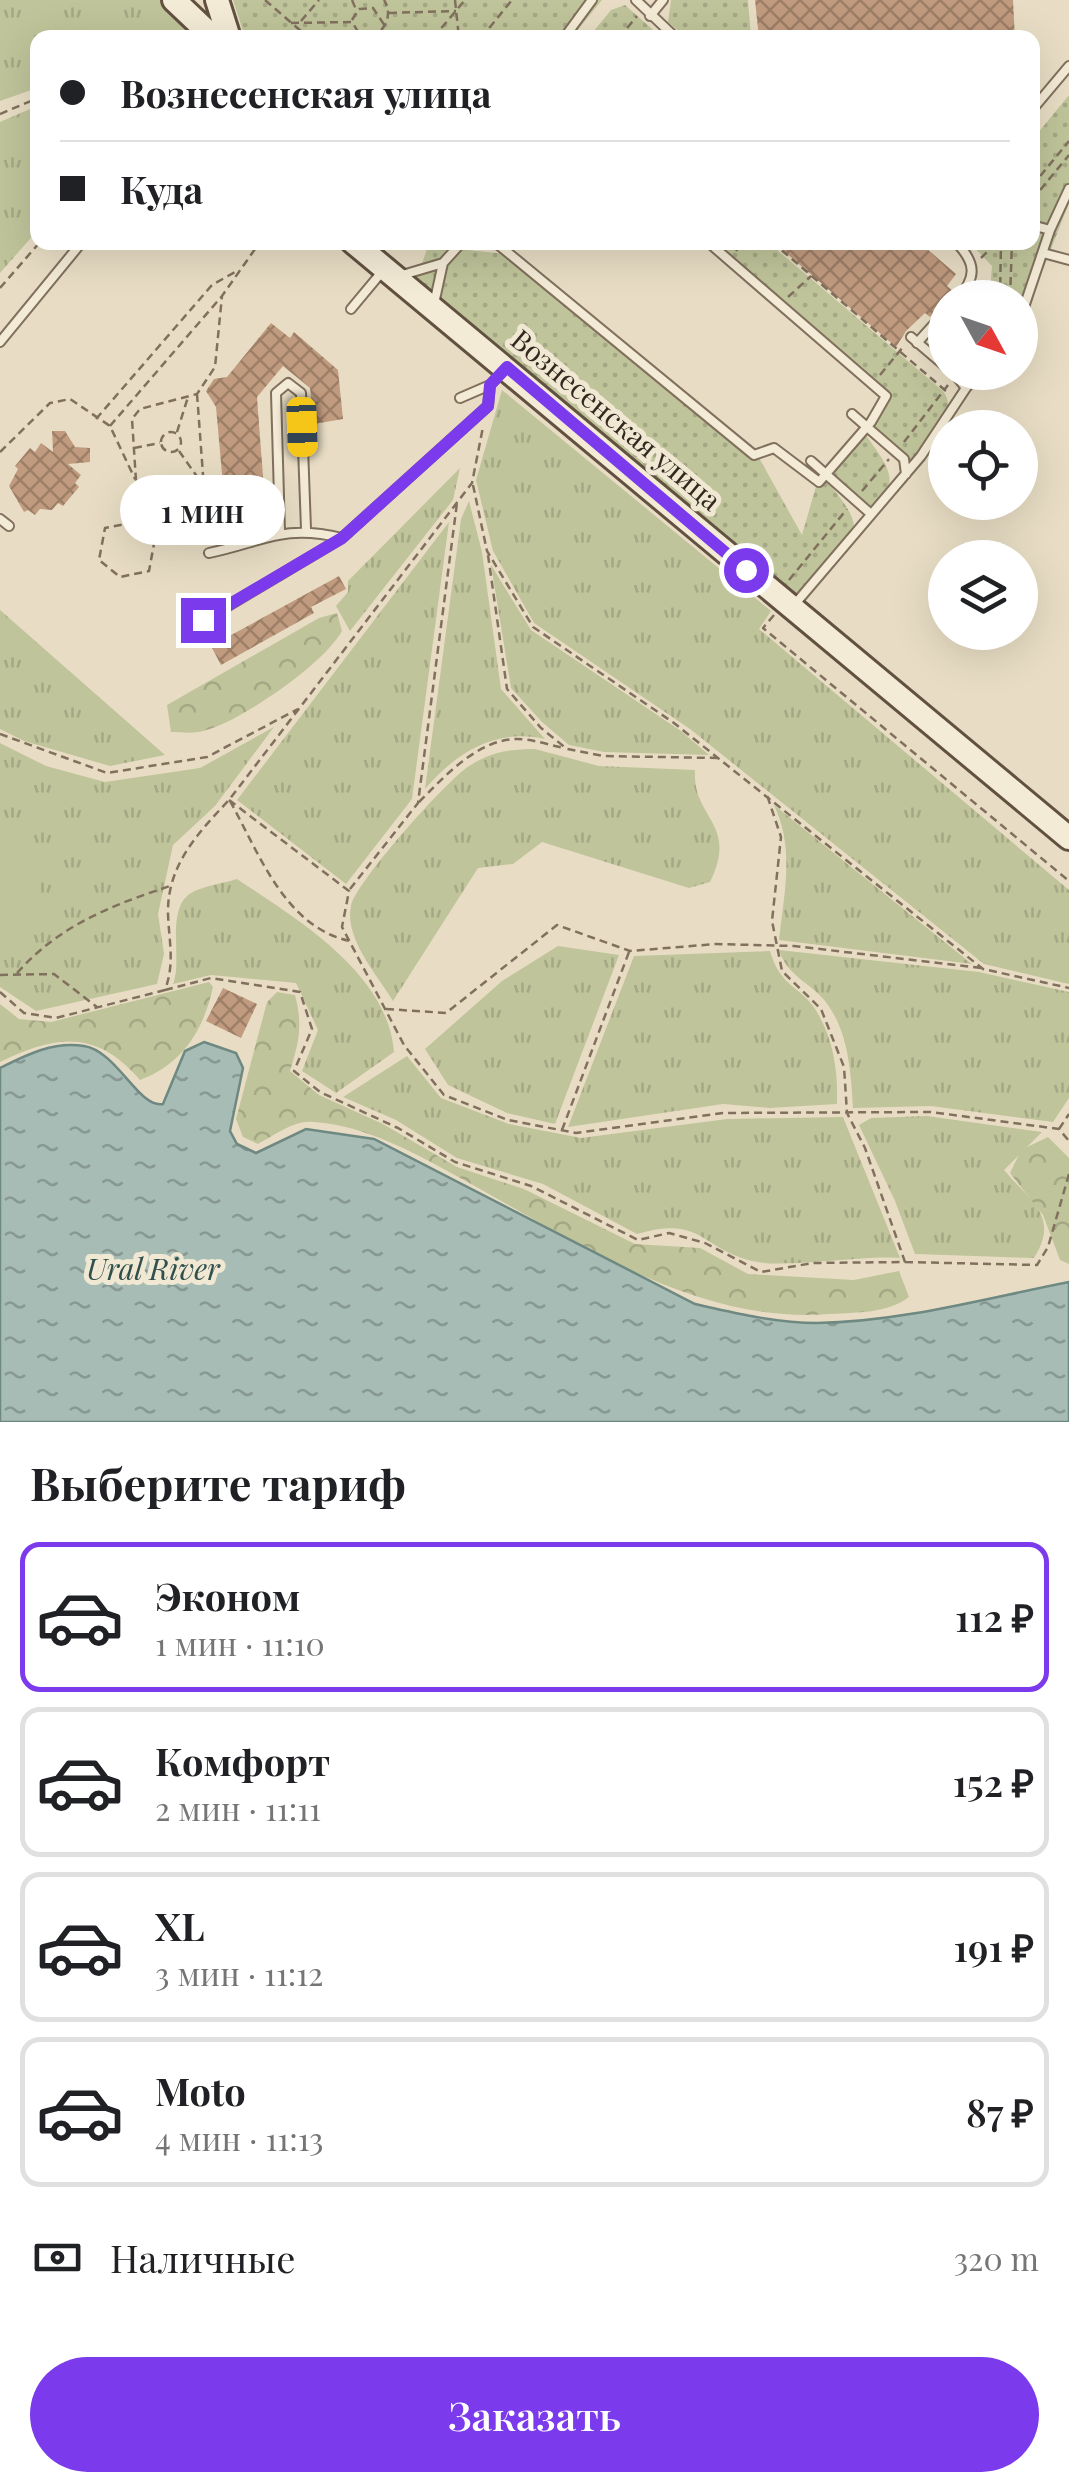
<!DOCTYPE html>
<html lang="ru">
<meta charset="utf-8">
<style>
:root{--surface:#fff;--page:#f6f6f6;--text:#202124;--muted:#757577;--line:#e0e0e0;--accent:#7c3aed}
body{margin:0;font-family:"Playfair Display",serif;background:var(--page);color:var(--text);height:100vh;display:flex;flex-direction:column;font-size:38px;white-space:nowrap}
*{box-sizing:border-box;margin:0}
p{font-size:32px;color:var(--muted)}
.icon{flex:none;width:55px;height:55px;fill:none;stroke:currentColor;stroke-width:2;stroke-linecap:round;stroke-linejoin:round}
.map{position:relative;height:1422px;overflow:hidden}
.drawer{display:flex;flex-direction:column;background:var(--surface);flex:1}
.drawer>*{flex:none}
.top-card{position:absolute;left:30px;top:30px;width:1010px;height:220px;border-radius:20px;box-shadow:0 10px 40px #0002;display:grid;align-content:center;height:220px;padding:0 30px;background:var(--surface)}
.needle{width:65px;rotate:130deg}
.buttons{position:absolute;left:928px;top:280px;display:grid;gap:20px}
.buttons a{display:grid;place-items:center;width:110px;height:110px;border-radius:50%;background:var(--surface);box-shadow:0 10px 40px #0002;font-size:50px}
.end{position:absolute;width:45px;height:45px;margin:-22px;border:12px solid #7c3aed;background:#fff;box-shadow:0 0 0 5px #fff}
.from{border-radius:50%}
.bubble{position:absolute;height:70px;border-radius:35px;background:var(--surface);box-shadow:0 10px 40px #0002;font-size:32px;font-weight:600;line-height:70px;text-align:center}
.car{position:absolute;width:30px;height:60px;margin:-30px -15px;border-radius:12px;box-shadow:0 0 8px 2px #0007;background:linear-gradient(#f5c518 24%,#345 0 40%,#f5c518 0 76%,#345 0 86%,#f5c518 0)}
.top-card b{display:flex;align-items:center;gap:35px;height:95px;font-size:38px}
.top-card b+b{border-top:2px solid var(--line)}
.top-card i{width:25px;height:25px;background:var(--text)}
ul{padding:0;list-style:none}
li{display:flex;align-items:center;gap:30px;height:150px;margin:0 20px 15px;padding:0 10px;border:5px solid var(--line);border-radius:20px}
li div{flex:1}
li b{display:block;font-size:38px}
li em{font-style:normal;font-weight:600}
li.current{border-color:var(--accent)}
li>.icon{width:90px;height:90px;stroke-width:1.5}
h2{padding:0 30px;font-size:45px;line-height:120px}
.pay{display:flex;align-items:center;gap:25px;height:110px;padding:0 30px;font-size:38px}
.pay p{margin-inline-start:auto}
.cta{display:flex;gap:20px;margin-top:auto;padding:20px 30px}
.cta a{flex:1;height:115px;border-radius:60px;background:var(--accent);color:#fff;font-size:40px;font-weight:600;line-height:115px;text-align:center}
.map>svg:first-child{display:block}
.grass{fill:url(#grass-tufts)}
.forest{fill:url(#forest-crowns)}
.park{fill:url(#park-dots)}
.pitch{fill:#bfc49a}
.water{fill:url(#water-ripples);stroke:#6e8882;stroke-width:2.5}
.building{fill:url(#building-cross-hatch)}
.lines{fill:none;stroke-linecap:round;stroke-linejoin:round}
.lane-casing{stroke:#80705d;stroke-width:12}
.secondary-casing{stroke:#625140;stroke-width:28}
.path{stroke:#80705d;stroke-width:2.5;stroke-dasharray:8 5;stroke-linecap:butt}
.lane{stroke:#f4ebd6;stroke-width:8}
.secondary{stroke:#f4ebd6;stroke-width:22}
.route{stroke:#7c3aed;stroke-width:12}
.labels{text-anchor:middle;stroke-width:10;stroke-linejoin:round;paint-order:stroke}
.street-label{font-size:28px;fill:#32281f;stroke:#f0e8d3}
.water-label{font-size:30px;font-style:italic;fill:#30504e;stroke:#f0e8d3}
</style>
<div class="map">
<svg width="1069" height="1422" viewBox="0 0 1069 1422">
<defs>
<pattern id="grass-tufts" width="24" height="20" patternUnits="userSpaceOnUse" patternTransform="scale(2.5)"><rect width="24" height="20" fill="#bfc49a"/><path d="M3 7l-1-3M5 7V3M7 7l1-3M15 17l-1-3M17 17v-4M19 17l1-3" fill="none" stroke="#a5a884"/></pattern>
<pattern id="forest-crowns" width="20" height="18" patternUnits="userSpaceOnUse" patternTransform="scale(2.5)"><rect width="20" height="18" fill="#bfc49a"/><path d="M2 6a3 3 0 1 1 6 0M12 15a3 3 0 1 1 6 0" fill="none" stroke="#a5a884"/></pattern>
<pattern id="park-dots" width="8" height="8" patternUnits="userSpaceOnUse" patternTransform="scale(2.5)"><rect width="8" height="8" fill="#bfc49a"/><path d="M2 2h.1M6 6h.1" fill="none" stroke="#a5a884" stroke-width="1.8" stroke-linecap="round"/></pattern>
<pattern id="water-ripples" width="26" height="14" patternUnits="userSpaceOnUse" patternTransform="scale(2.5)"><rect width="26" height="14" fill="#a6bcb5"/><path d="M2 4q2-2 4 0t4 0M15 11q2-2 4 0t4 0" fill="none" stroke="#889993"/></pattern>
<pattern id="building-cross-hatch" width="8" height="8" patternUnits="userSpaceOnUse" patternTransform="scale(2.5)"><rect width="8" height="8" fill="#c19b7f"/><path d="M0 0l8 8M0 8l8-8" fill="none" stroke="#9d7e67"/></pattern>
</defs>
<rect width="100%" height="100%" fill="#e8ddc4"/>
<path class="grass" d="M 0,0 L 160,0 L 191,37 L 38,38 L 37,88 L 0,101 Z
M 37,106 L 37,231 L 0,273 L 0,122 Z
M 502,390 L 771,611 L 759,629 L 1069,890 L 1069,984 L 984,964 L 690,729 L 534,623 L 493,551 L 476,480 Z
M 460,468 L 453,500 L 350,631 L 336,606 L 348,592 L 348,581 Z
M 469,501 L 482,552 L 501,689 L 545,739 C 495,728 457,752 425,789 L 461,519 Z
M 449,522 L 412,799 L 346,884 L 237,800 Z
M 491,565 L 531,630 L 681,731 L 709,755 L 604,752 L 569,745 L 542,722 L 511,688 Z
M 0,610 L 165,755 L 110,766 L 24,741 L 0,729 Z
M 274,727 L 215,806 L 173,845 L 158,914 L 164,954 L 157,984 L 36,1011 L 0,987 L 0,743 L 46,766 L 105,782 L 200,768 Z
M 535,749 L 599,766 L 695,770 C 692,819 739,823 710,882 L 689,888 L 542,842 L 513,864 L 478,868 L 393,1001 C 377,975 344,938 351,906 C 355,883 447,780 469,766 C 491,752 510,749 535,749 Z
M 774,805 L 972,964 L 779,940 C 784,893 795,849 774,805 Z
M 237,879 C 297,919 388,973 394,1052 L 336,1093 L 302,1071 L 318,1030 L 296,983 L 211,975 L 173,984 C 183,959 165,909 191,893 C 203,886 224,883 237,879 Z
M 558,946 L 619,955 L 555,1124 L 507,1113 L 448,1085 L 425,1049 L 502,981 Z
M 779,950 L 979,972 L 1069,992 L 1069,1098 L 1053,1122 L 931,1106 L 853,1108 C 851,1075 849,1037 830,1008 C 816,984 788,979 779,950 Z
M 770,951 C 781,989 801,985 817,1012 C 834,1041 838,1072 837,1104 L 770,1108 L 723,1104 L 568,1127 L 634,956 Z
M 407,1056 L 441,1098 L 509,1124 L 581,1138 L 727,1119 L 843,1117 L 900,1258 C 860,1255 785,1269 752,1261 C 700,1248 702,1215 637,1234 L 543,1184 L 457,1158 L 396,1120 L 343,1097 Z
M 927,1116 L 1042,1132 L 1004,1170 C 1031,1202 1060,1216 1034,1258 L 915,1254 L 895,1201 L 859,1125 L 871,1118 Z"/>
<path class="forest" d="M 337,613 L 342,631 C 324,664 240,722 203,731 C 193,734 181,732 171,732 L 167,705 L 319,618 Z
M 209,982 L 213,987 C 204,1029 183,1064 140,1080 C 97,1030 57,1034 0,1062 L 0,1004 L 19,1019 L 51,1022 Z
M 277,992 L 295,995 C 303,1025 299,1042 290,1071 L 319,1095 L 383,1124 L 457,1167 L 524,1189 L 635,1244 L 700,1248 L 748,1274 L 854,1280 L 899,1271 L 909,1297 C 886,1314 858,1312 829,1314 C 697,1325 574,1240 462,1179 C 416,1154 368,1126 314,1122 C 294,1120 275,1135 258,1144 L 243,1137 L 236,1119 L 267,1002 Z
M 1048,1137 L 1069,1158 L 1069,1264 L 1060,1260 L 1043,1215 L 1010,1173 L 1021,1150 Z"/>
<path class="park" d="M 233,0 L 602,0 L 571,38 L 245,37 Z
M 671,0 L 748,0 L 751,37 L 686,37 L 668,22 Z
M 625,5 L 661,37 L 589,37 L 611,10 Z
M 1069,95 L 1069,203 L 1020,328 L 1020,298 L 984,297 L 990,291 L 992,266 L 970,243 L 1032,242 L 1033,139 Z
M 429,243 L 464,243 L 459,249 L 506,254 L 758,456 L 802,535 L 817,483 L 824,477 C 833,490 853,510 854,526 C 855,540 804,594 790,596 L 417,278 Z
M 708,243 L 769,243 L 943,391 C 961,415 926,441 911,459 L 892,457 L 871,422 L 886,399 Z
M 863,431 C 882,459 909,485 869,508 L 856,506 L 831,469 Z"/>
<path class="pitch" d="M 0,833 C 26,860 57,893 34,932 C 25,946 16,948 0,950 Z"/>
<path class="water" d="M 204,1042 L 236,1053 L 243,1068 L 230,1131 L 237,1144 L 256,1153 L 306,1129 L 374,1139 L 695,1304 C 735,1313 776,1323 817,1323 C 901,1322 987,1298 1069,1282 L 1069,1422 L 0,1422 L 0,1068 C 26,1055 53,1041 84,1046 C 117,1051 139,1109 163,1104 L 185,1051 Z"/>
<path class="building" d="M 755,0 L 1013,0 L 1015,38 L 759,38 Z
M 773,242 L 919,242 L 956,274 L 947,286 L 954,292 L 930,317 L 925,313 L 906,331 L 896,347 Z
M 271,323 L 290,338 L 294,332 L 338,370 L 343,419 L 314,424 L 310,388 L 283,366 L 257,397 L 267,530 L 228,541 L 216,407 L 206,391 L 214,379 L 227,377 Z
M 52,431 L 65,431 L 75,447 L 90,448 L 90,462 L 68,464 L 81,475 L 75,483 L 79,487 L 63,506 L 58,503 L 52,510 L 40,509 L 35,515 L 28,510 L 24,512 L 9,486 L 18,469 L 15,466 L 30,448 L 35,452 L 41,443 L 53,452 Z
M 339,576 L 346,589 L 311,607 L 314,613 L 221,665 L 211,646 Z
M 223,988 L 257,1004 L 241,1038 L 206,1021 Z"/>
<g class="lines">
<g class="lane-casing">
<path id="lane" d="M 636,0 L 676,38
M 650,16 L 663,0
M 564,38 L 592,0
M 1032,110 L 1069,66
M 1032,225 L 1050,230
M 495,242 L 754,455 L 774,448 L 819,482 L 871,422 L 886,396 L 708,242
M 956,242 C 976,263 977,277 958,298
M 1043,253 L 1069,260
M 399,276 L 443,263
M 434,304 L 443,263 L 462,242
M 351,309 L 381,273
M 1020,319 L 1050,230 L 1069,189
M 911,337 L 945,366
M 0,342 L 82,242
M 917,343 L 945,312
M 953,372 L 966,388 L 979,372
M 460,398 L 490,385
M 852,414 L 904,459 L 906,474
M 811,461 L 871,514
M 0,519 L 9,526
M 280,531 L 276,393 L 288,383 L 301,393 L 306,529
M 209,553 C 265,541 283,524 342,538
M 795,604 L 921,456 L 966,388
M 203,621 L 342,538 L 488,406 L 490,385 L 504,370"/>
</g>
<g class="secondary-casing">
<path id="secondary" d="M 174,0 L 214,38
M 217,0 L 229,38
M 353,242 L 1069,838"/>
</g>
<path class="path" d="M 265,0 L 309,38
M 352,0 L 357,12
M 455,0 L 459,38
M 389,13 L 456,11
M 352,20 L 359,9 L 373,8 L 385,26
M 301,21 L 319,0
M 291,23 L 352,22 L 362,38
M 371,38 C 386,30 393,14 384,0
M 433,38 L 465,0
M 481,38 L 512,0
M 619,38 L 637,16
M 0,114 L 38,98
M 1032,186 L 1069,141
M 1032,200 L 1069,155
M 772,242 L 946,391
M 736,251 L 742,242
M 981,258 L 997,242
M 0,288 L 40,242
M 788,297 L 811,276
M 1000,298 L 1001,242
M 1010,298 L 1012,242
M 880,375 L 903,347
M 197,394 L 208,542
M 96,419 L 212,285 L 235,272
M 110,426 L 222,296 L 260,242
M 177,432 L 188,397
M161 442a10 10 0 1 1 20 0a10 10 0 1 1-20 0Z
M 904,442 L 948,385
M 134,448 L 160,443
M 179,451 L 203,485
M 0,452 L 50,403 L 70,399 L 110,426 L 135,479
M 473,485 L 487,551 L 533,627 L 674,723 L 983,969 L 1069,988
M 862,491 L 889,459
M 141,521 L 156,533 L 149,571 L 120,577 L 99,560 L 105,528 Z
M 150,526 L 164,510
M 204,541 L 136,481 L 132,419 L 140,409 L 197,394 L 215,367 L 222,296
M 488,555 L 507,689 L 541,728 L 567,749 L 604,756 L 718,758
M 789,580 L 847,509
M 774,615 L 763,628 L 1069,881
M 0,734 L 107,773 L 207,757 L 298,709
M 229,800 L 349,891 L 342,927 L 404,1045 L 444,1095 L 508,1120 L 576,1133 L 723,1113 L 931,1112 L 1059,1129 L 1069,1141
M 230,801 C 260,855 285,927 350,941
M 419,802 C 444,777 478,739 517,739 C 532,739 549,745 564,748
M 350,889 L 418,803 L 457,503
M 17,973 C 60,925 110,906 170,886
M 0,975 L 54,974 L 97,1007
M 165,990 L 211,978 L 300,992 L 312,1029 L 294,1071 L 320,1092 L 398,1128 L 455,1162 L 531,1186 L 638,1240 L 669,1233 L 705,1243 L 761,1272 L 813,1263 L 905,1262 L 865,1148 L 847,1113 L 844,1067 L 821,1009 L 782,971 L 772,921 L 781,837 L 767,795
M 0,992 L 24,1013 L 56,1018 L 165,990 C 175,963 169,942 168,914 C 167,865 198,833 229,800 L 472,483 L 483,427
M 386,1009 L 446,1013 L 557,925 L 630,951 L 716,944 L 794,946 L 981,968
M 1059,1129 L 1069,1114
M 562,1130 L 629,952
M 905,1262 L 1037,1265 L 1048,1247 L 1069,1174"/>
<use href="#lane" class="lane"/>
<use href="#secondary" class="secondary"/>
</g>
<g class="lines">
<path class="route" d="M 203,620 L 342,538 L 488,406 L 490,385 L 507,367 L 746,570"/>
</g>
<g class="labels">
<g class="street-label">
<text transform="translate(616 420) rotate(40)" y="10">Вознесенская улица</text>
</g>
<g class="water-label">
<text x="153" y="1280">Ural River</text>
</g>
</g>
</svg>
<div class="buttons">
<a><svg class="needle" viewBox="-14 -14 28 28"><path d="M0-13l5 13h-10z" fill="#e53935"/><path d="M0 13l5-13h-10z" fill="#757577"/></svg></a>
<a><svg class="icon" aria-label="locate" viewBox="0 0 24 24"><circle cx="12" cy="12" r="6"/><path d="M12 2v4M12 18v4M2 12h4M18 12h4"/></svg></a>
<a><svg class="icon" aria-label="layers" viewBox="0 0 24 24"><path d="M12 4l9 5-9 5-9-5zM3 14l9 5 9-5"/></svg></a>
</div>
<i class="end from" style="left:746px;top:570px"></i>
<i class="end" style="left:203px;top:620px"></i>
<div class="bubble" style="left:120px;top:475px;width:165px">1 мин</div>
<i class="car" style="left:302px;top:427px;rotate:178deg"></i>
<div class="top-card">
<b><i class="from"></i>Вознесенская улица</b>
<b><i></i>Куда</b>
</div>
</div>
<section class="drawer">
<h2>Выберите тариф</h2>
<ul>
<li class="current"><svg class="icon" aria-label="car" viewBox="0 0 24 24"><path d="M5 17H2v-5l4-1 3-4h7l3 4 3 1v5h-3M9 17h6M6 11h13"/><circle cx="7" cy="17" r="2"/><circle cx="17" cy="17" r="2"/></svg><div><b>Эконом</b><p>1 мин · 11:10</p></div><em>112 ₽</em></li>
<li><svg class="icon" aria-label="car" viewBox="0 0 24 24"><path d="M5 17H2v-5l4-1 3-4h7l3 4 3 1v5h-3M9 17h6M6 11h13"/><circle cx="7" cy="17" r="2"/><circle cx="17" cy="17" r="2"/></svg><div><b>Комфорт</b><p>2 мин · 11:11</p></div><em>152 ₽</em></li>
<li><svg class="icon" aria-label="car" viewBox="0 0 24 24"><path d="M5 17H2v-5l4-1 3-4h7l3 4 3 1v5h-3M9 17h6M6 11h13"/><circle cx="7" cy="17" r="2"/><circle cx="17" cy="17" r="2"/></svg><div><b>XL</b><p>3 мин · 11:12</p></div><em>191 ₽</em></li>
<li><svg class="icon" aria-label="car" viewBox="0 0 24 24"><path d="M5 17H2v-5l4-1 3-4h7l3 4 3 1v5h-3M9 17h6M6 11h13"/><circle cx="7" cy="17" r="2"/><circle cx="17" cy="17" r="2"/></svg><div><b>Moto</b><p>4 мин · 11:13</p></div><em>87 ₽</em></li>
</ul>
<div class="pay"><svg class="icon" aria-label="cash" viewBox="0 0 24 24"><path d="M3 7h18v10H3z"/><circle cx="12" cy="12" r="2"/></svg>Наличные<p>320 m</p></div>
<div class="cta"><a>Заказать</a></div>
</section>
